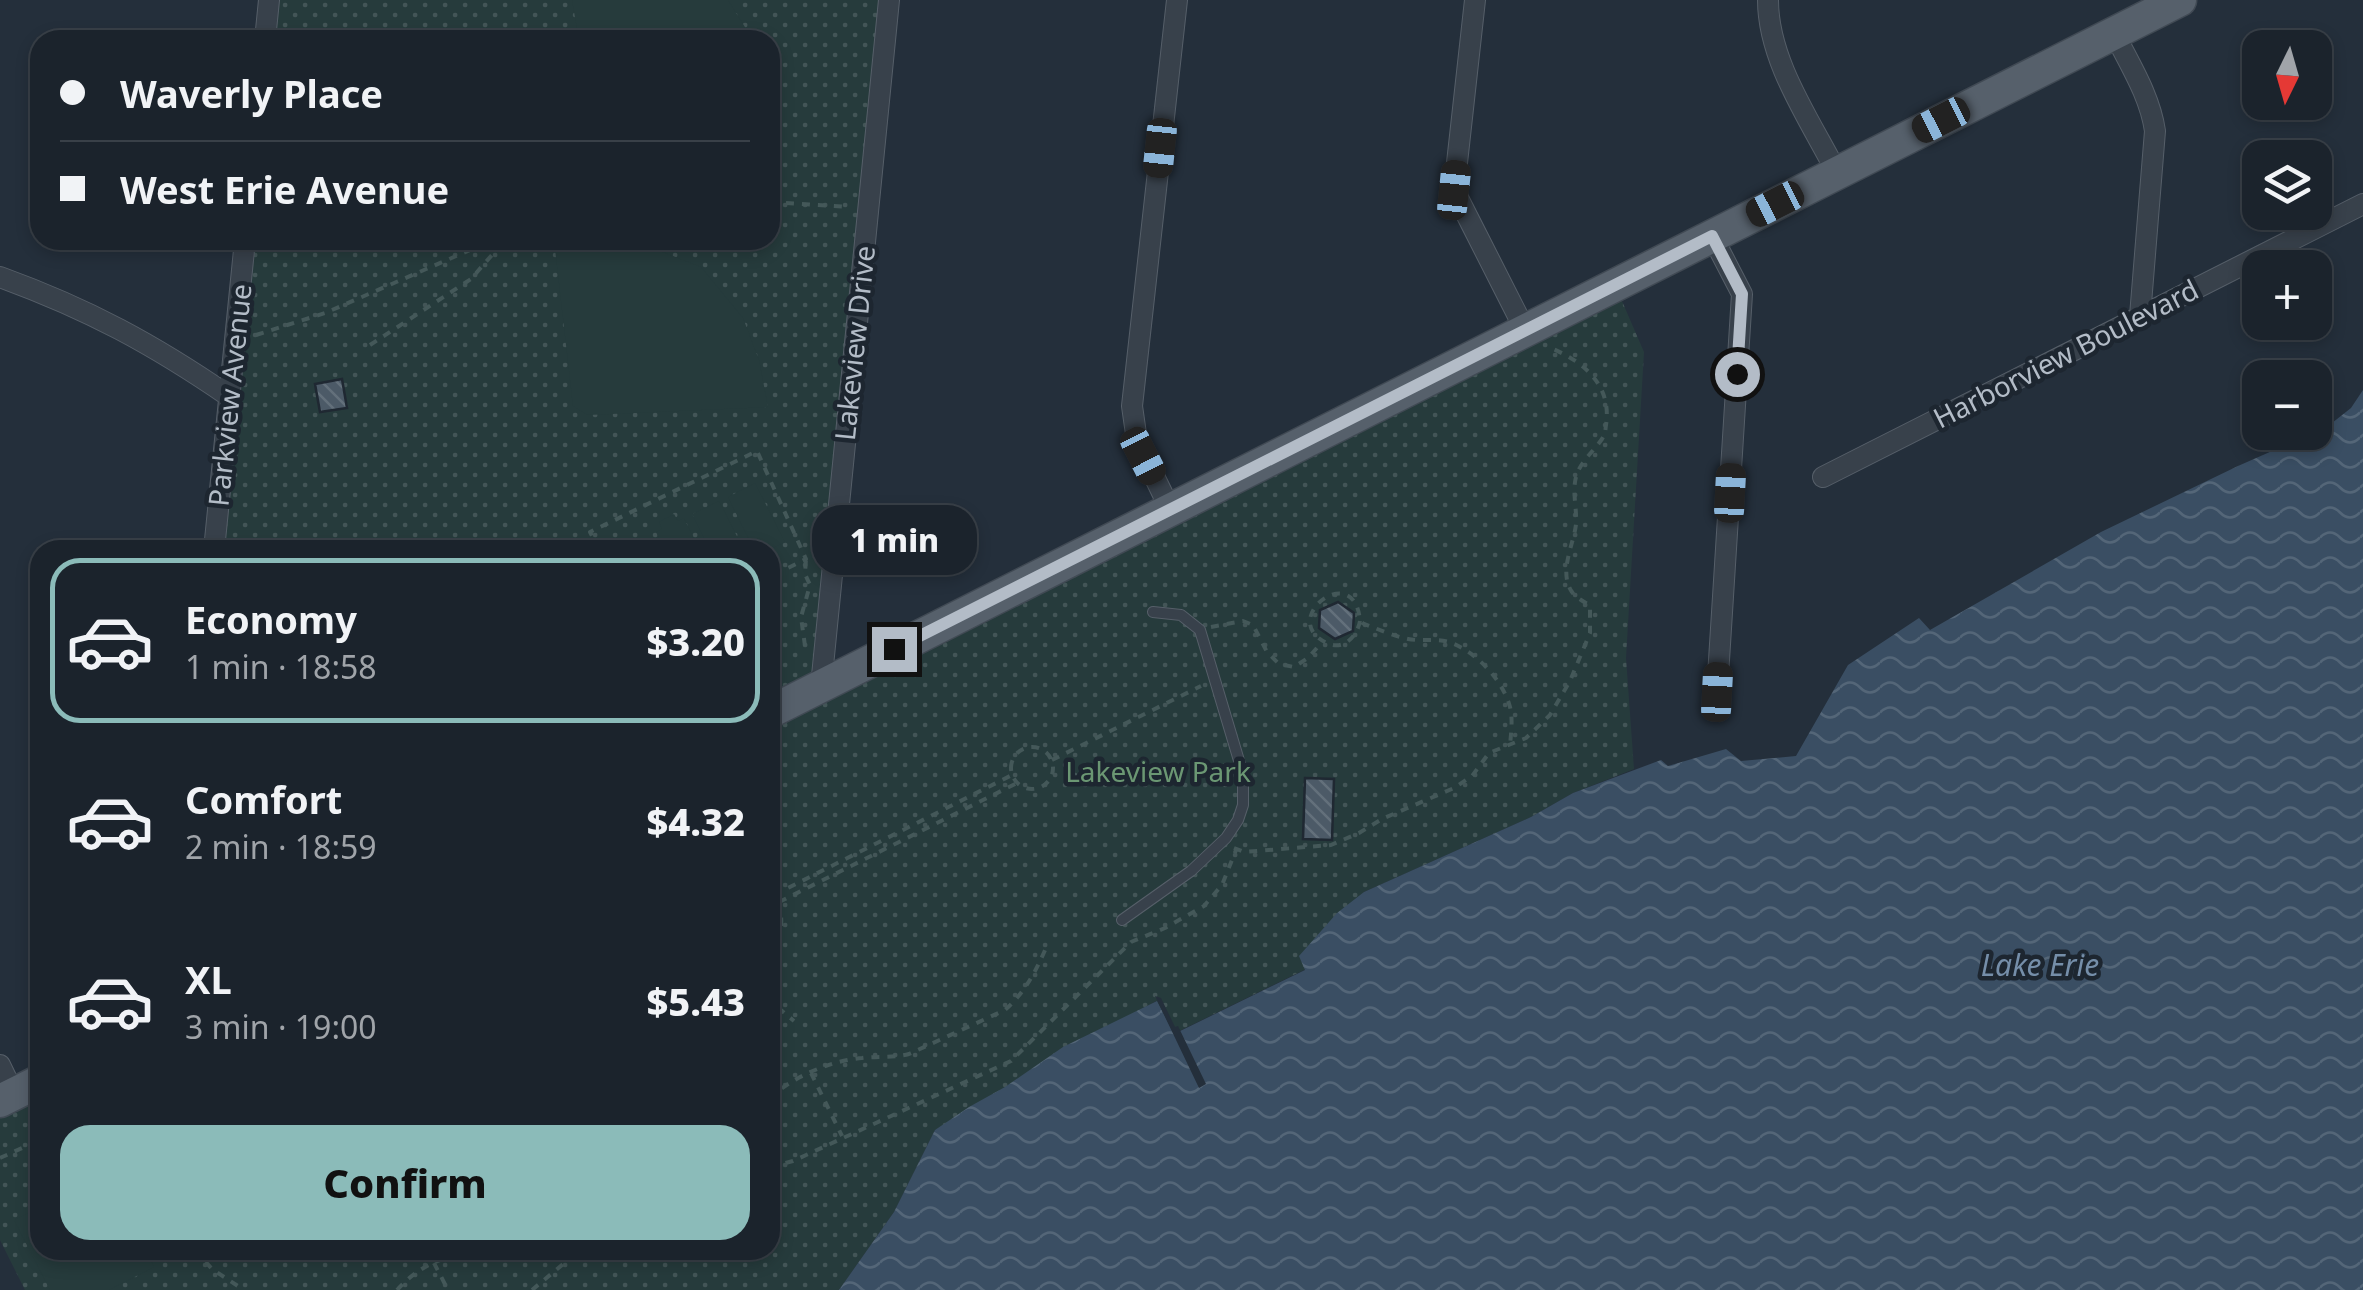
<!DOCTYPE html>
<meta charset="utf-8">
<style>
:root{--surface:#1b232c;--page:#282f38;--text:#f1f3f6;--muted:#a0a4a9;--line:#394048;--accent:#8bbbb9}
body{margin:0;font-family:"Noto Sans",sans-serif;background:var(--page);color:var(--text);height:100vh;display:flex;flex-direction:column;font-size:38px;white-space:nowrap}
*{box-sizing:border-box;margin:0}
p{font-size:32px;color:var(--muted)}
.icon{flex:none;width:55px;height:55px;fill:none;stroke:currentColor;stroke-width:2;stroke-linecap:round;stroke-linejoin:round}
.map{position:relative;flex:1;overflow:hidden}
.panel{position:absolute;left:30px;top:540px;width:750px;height:720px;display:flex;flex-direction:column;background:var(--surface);border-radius:30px;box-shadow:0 5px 15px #0003,0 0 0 2px var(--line)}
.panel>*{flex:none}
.guide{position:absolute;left:30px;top:30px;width:750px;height:220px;border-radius:30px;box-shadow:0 5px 15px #0003,0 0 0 2px var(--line);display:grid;align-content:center;height:220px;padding:0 30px;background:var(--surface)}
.needle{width:65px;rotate:185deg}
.buttons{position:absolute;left:2242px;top:30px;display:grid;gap:20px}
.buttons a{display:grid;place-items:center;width:90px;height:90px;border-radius:20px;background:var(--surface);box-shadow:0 5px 15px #0003,0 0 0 2px var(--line);font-size:50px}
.end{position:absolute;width:45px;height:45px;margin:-22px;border:12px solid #b3bcc7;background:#111;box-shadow:0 0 0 5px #111}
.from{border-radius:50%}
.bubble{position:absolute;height:70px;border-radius:30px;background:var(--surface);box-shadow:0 5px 15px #0003,0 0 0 2px var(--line);font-size:32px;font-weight:800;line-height:70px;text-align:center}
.car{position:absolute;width:30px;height:60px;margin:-30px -15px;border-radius:12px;box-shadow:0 0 8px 2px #0007;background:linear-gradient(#222 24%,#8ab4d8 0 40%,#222 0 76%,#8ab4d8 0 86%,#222 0)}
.guide b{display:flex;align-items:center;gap:35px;height:95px;font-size:38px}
.guide b+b{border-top:2px solid var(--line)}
.guide i{width:25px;height:25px;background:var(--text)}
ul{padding:18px 0 0;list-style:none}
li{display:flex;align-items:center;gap:30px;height:165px;margin:0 20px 15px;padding:0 10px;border:5px solid transparent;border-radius:30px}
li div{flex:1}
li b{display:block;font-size:38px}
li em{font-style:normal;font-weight:800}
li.active{border-color:var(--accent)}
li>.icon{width:90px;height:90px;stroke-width:1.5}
.action{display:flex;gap:20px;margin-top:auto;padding:20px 30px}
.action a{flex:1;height:115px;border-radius:30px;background:var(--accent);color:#111;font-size:40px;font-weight:800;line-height:115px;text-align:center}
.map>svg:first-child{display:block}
.grass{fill:url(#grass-dots)}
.garden{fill:#263b3c}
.water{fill:url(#water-waves)}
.pier{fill:#242f3b}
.building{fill:url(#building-back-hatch);stroke:#1f2832;stroke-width:2.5}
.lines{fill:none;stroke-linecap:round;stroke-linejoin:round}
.lane-casing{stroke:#565f69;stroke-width:12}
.street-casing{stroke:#565f69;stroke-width:22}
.primary-casing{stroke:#414a54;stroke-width:35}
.path{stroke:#445859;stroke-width:4;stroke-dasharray:8 8;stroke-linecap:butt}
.lane{stroke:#38414b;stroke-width:10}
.street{stroke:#38414b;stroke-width:20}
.primary{stroke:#56606b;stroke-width:32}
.route{stroke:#b3bcc7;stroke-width:12}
.labels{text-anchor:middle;stroke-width:9;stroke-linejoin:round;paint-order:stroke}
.street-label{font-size:28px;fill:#b3bcc7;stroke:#1d2630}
.park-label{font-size:28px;fill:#6b9773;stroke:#1d2630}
.water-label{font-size:30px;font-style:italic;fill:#758ea9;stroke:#1d2630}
</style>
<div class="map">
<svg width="2363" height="1290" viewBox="0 0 2363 1290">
<defs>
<pattern id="grass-dots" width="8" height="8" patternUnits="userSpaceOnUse" patternTransform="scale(2.5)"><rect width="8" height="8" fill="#263b3c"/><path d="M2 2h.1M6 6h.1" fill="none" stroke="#435557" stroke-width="1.8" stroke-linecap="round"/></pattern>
<pattern id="water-waves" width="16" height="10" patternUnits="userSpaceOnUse" patternTransform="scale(2.5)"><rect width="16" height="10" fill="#3a4e63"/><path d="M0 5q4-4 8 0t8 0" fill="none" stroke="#546678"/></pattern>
<pattern id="building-back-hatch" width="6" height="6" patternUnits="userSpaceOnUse" patternTransform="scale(2.5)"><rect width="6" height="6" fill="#4c5a67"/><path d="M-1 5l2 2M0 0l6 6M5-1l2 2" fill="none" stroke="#63707b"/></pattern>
</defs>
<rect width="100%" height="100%" fill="#242f3b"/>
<path class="grass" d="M 269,0 L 889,0 L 821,684 L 1615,285 L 1644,352 L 1626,658 L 1634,769 L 1573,793 L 1531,817 L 1364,892 L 1306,969 L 1173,1034 L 1156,1001 L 935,1130 L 894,1212 L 839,1290 L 25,1290 L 0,1240 L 0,1101 L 40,1081 L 40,1250 L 770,1250 L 770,550 L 214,550 L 245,240 L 770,240 L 770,40 L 265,40 Z"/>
<path class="garden" d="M 572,0 L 728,0 L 753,40 L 579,40 Z
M 554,240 L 632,240 L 701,267 L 743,318 L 759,360 L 768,407 L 588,415 L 573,406 Z
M 755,483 L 785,542 L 769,550 L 754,550 L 728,497 Z
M 719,501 L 744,550 L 710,550 L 692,514 Z
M 674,514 L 678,521 L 684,518 L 699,550 L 665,550 L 656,532 L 662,529 L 659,522 Z
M 40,1207 L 40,1250 L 146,1250 L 154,1267 L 109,1290 L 50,1290 L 14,1220 Z"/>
<path class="water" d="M 2363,390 L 2363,1290 L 839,1290 L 894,1212 L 935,1130 L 969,1107 L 1005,1087 L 1063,1047 L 1157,1001 L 1174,1034 L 1305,970 L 1299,956 L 1337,913 L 1364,892 L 1531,817 L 1573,793 L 1661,760 L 1668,766 L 1726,749 L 1741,761 L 1796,756 L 1848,665 L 1919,618 L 1930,630 L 2101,532 L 2238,466 L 2315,432 L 2332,423 L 2351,408 Z"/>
<path class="pier" d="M 1155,996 L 1161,998 L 1175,1027 L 1178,1026 L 1206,1084 L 1199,1088 Z"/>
<path class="building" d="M 342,379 L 347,408 L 320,412 L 315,384 Z
M 1338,602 L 1354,613 L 1353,631 L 1335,639 L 1319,628 L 1320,610 Z
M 1305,778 L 1334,779 L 1332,840 L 1303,839 Z"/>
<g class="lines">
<g class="lane-casing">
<path id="lane" d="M 1122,920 L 1191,871 L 1226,838 L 1238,820 L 1243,805 L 1243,774 L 1200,630 L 1181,615 L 1153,612"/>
</g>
<g class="street-casing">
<path id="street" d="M 1475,0 L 1454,190 L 1525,330
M 1768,0 C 1768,61 1810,120 1837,173
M 2114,33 C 2130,65 2150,96 2155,131 L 2140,316
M 265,40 L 269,0
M 1712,236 L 1742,294 L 1717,692
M 0,277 C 88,309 153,344 230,397
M 1823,477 L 2363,204
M 1170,509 L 1137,441 L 1132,406 L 1177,0
M 214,550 L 245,240
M 821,686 L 889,0
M 0,1065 L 14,1094"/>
</g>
<g class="primary-casing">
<path id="primary" d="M 770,712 L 2180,0
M 0,1101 L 40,1081"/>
</g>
<path class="path" d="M 770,202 L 848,207
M 256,335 L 325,313 L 493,240
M 370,345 L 471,279 L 505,240
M 599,550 L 590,532 L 757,451 L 806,559 L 770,577
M 1360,621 C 1357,637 1343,651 1327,643 C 1276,620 1355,558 1360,621 L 1364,624 C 1378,629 1393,636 1408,639 C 1424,642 1439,637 1454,644 C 1478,654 1503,681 1510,707 C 1513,719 1511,733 1510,746
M 1211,627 L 1243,621 L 1253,625 L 1267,652 L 1279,664 L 1294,667 L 1308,658 L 1323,641
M 805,646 L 801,617 L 810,585 L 805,574 L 806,559
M1011 768a21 21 0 1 1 42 0a21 21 0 1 1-42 0Z
M 1052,760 L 1201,686
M 1234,848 L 1244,852 L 1331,845 L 1359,833 L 1382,819 L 1454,788 L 1472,776 L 1489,753 L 1526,738 L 1550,715 L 1570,681 L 1590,633 L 1590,606 C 1585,602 1575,597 1572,592 C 1558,572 1574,544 1576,524 C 1577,508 1572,492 1576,477 C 1580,462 1593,452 1602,439 C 1606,433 1605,432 1606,425 C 1612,387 1586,363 1553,349
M 770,888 C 784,910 786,930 770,951
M 774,895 L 1012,775
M 779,902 L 1017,783
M 770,994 L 776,1006 L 794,1021
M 811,1073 L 842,1136
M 770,1099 C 789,1078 832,1060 862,1058 C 878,1056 893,1058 909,1054 L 1005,1010 C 1025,992 1035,973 1046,948
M 40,1141 L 40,1170
M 0,1158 L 40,1140
M 770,1167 L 793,1161 L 1011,1061 L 1131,942 L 1165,928 L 1204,906 L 1222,885 L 1236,850
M 195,1250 L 212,1269 L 244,1290
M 417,1260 L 418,1250
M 434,1263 L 448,1290
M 397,1290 C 430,1254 461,1254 506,1250
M 532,1290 L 580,1250"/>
<use href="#lane" class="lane"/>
<use href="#street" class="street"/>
<use href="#primary" class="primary"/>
</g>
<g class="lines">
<path class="route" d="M 894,649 L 1712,236 L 1742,294 L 1737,374"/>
</g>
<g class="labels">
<g class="street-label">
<text transform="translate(855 343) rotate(-84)" y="10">Lakeview Drive</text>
<text transform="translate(2066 354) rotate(-27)" y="10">Harborview Boulevard</text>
<text transform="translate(230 395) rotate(-84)" y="10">Parkview Avenue</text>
</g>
<g class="park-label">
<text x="1158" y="782">Lakeview Park</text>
</g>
<g class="water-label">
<text x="2040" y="976">Lake Erie</text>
</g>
</g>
</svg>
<div class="buttons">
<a><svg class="needle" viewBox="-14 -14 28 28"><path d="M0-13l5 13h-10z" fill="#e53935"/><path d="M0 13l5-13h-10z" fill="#a0a4a9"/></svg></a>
<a><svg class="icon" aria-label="layers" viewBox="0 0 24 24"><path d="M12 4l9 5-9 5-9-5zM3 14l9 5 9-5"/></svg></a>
<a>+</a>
<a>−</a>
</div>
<i class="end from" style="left:1737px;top:374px"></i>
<i class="end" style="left:894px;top:649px"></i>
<div class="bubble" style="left:812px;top:505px;width:165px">1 min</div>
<i class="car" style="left:1941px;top:120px;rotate:243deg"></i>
<i class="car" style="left:1160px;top:148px;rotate:186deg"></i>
<i class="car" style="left:1454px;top:190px;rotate:6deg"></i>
<i class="car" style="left:1775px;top:204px;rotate:243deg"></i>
<i class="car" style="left:1143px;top:456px;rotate:153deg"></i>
<i class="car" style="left:1730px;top:493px;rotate:3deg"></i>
<i class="car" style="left:1717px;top:692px;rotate:3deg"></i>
<div class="guide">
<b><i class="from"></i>Waverly Place</b>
<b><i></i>West Erie Avenue</b>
</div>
<section class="panel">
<ul>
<li class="active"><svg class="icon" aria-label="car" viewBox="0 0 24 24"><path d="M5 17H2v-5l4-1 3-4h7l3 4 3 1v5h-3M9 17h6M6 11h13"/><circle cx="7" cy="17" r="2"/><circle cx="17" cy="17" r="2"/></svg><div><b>Economy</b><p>1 min · 18:58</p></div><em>$3.20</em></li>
<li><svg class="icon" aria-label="car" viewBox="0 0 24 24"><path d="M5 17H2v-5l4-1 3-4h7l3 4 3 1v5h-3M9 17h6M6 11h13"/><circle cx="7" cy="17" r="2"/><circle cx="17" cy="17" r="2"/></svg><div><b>Comfort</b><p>2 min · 18:59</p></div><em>$4.32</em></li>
<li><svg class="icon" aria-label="car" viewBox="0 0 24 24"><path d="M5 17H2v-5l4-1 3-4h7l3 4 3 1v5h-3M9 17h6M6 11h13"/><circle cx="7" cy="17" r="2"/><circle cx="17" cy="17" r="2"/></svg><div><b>XL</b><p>3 min · 19:00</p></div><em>$5.43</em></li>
</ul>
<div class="action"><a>Confirm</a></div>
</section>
</div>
